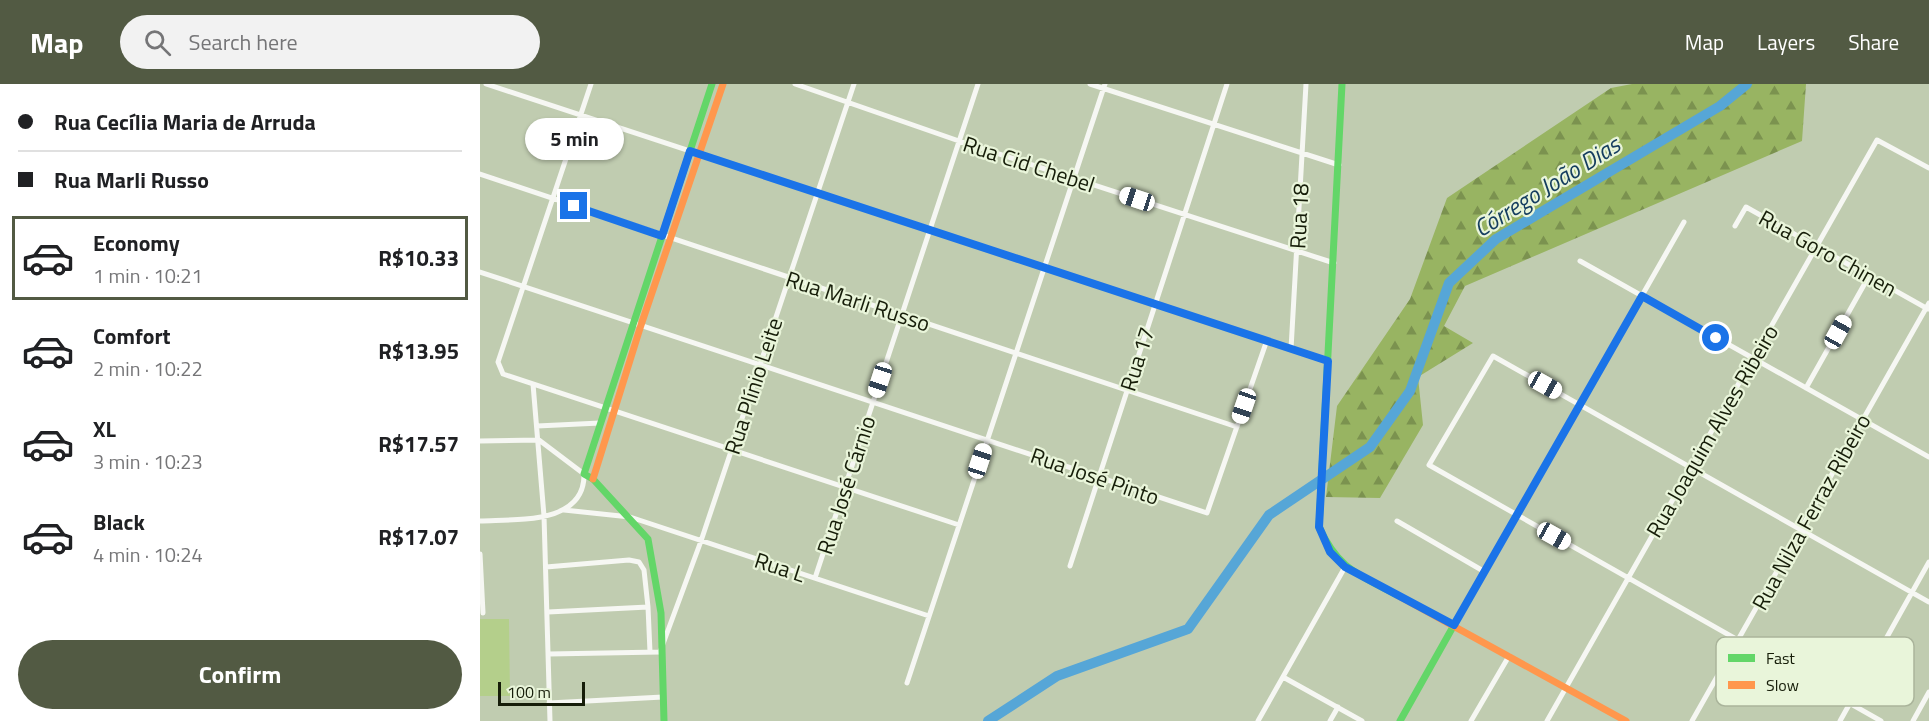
<!DOCTYPE html>
<meta charset="utf-8">
<style>
:root{--surface:#fff;--page:#f2f2f2;--text:#202124;--muted:#757577;--line:#e0e0e0;--accent:#525a43}
body{margin:0;font-family:"Titillium Web",sans-serif;background:var(--page);color:var(--text);height:100vh;display:flex;flex-direction:column;font-size:22px;white-space:nowrap}
*{box-sizing:border-box;margin:0}
p{font-size:20px;color:var(--muted)}
.icon{flex:none;width:33px;height:33px;fill:none;stroke:currentColor;stroke-width:2;stroke-linecap:round;stroke-linejoin:round}
.map{position:relative;flex:1;overflow:hidden}
.drawer{display:flex;flex-direction:column;background:var(--surface);width:480px}
.drawer>*{flex:none}
.banner{display:grid;align-content:center;height:132px;padding:0 18px;background:var(--surface)}
.scale{position:absolute;left:18px;bottom:15px;width:87px;box-sizing:border-box;padding-left:6px;border:3px solid #161d09;border-top:0;font-size:16px;line-height:21px;white-space:nowrap;color:#161d09;-webkit-text-stroke:4px #e9f5da;paint-order:stroke}
.end{position:absolute;width:27px;height:27px;margin:-14px;border:8px solid #1a73e8;background:#fff;box-shadow:0 0 0 3px #fff}
.from{border-radius:50%}
.bubble{position:absolute;height:42px;border-radius:21px;background:var(--surface);box-shadow:0 2px 4px #0004;font-size:20px;font-weight:700;line-height:42px;text-align:center}
.car{position:absolute;width:18px;height:36px;margin:-18px -9px;border-radius:8px;box-shadow:0 0 4px 2px #0007;background:linear-gradient(#fff 24%,#345 0 40%,#fff 0 76%,#345 0 86%,#fff 0)}
.banner b{display:flex;align-items:center;gap:21px;height:57px;font-size:22px}
.banner b+b{border-top:2px solid var(--line)}
.banner i{width:15px;height:15px;background:var(--text)}
ul{padding:0;list-style:none}
li{display:flex;align-items:center;gap:18px;height:84px;margin:0 12px 9px;padding:0 6px;border:3px solid transparent;border-radius:0px}
li div{flex:1}
li b{display:block;font-size:22px}
li em{font-style:normal;font-weight:700}
li.active{border-color:var(--accent)}
li>.icon{width:54px;height:54px;stroke-width:1.5}
.action{display:flex;gap:12px;margin-top:auto;padding:12px 18px}
.action a{flex:1;height:69px;border-radius:36px;background:var(--accent);color:#fff;font-size:24px;font-weight:700;line-height:69px;text-align:center}
header{display:flex;align-items:center;gap:36px;box-sizing:border-box;height:84px;padding:0 30px;background:var(--accent);color:#fff}
header strong{font-size:28px}
nav{display:flex;gap:33px;margin-inline-start:auto;font-size:21px}
.search{width:420px;height:54px;background:var(--page);display:flex;align-items:center;gap:15px;box-sizing:border-box;padding:0 21px;border-radius:33px;color:var(--muted);font-size:22px}
main{display:flex;flex:1;min-height:0}
.map>svg:first-child{display:block}
.forest{fill:url(#forest-firs)}
.pitch{fill:#b4cf8b}
.lines{fill:none;stroke-linecap:round;stroke-linejoin:round}
.river{stroke:#56a6d7;stroke-width:10}
.street{stroke:#f6f7f3;stroke-width:5}
.fast{stroke:#63d668;stroke-width:7}
.slow{stroke:#ff974d;stroke-width:7}
.route{stroke:#1a73e8;stroke-width:8}
.labels{text-anchor:middle;stroke-width:4.5;stroke-linejoin:round;paint-order:stroke}
.street-label{font-size:22px;fill:#161d09;stroke:#e9f5da}
.water-label{font-size:24px;font-style:italic;fill:#143d5f;stroke:#e9f5da}
.key{fill:#e9f5da;stroke:#aab49b;stroke-width:1.5}
.key-label{font-size:16px;fill:#161d09}
</style>
<header>
<strong>Map</strong>
<div class="search"><svg class="icon" aria-label="search" viewBox="0 0 24 24"><circle cx="10" cy="10" r="6"/><path d="M15 15l6 6"/></svg>Search here</div>
<nav><a>Map</a><a>Layers</a><a>Share</a></nav>
</header>
<main>
<section class="drawer">
<div class="banner">
<b><i class="from"></i>Rua Cecília Maria de Arruda</b>
<b><i></i>Rua Marli Russo</b>
</div>
<ul>
<li class="active"><svg class="icon" aria-label="car" viewBox="0 0 24 24"><path d="M5 17H2v-5l4-1 3-4h7l3 4 3 1v5h-3M9 17h6M6 11h13"/><circle cx="7" cy="17" r="2"/><circle cx="17" cy="17" r="2"/></svg><div><b>Economy</b><p>1 min · 10:21</p></div><em>R$10.33</em></li>
<li><svg class="icon" aria-label="car" viewBox="0 0 24 24"><path d="M5 17H2v-5l4-1 3-4h7l3 4 3 1v5h-3M9 17h6M6 11h13"/><circle cx="7" cy="17" r="2"/><circle cx="17" cy="17" r="2"/></svg><div><b>Comfort</b><p>2 min · 10:22</p></div><em>R$13.95</em></li>
<li><svg class="icon" aria-label="car" viewBox="0 0 24 24"><path d="M5 17H2v-5l4-1 3-4h7l3 4 3 1v5h-3M9 17h6M6 11h13"/><circle cx="7" cy="17" r="2"/><circle cx="17" cy="17" r="2"/></svg><div><b>XL</b><p>3 min · 10:23</p></div><em>R$17.57</em></li>
<li><svg class="icon" aria-label="car" viewBox="0 0 24 24"><path d="M5 17H2v-5l4-1 3-4h7l3 4 3 1v5h-3M9 17h6M6 11h13"/><circle cx="7" cy="17" r="2"/><circle cx="17" cy="17" r="2"/></svg><div><b>Black</b><p>4 min · 10:24</p></div><em>R$17.07</em></li>
</ul>
<div class="action"><a>Confirm</a></div>
</section>
<div class="map">
<svg width="1449" height="637" viewBox="0 0 1449 637">
<defs>
<pattern id="forest-firs" width="22" height="20" patternUnits="userSpaceOnUse" patternTransform="scale(1.5)"><rect width="22" height="20" fill="#98b462"/><path d="M5 1l3.5 6h-7zM16 11l3.5 6h-7z" fill="#7b924f"/></pattern>
</defs>
<rect width="100%" height="100%" fill="#c0ccb0"/>
<path class="forest" d="M 1152,0 L 1326,0 L 1322,57 L 985,202 L 964,242 L 993,259 L 938,293 L 943,341 L 900,414 L 846,413 L 857,322 L 930,215 L 967,114 L 1131,4 Z"/>
<path class="pitch" d="M 0,535 L 29,535 L 30,612 L 0,612 Z"/>
<g class="lines">
<path class="river" d="M 508,637 L 577,592 L 708,545 L 789,431 L 890,363 L 930,307 L 969,199 L 1016,155 L 1240,22 L 1267,0"/>
<path class="street" d="M 6,0 L 848,277
M 111,0 L 18,278 L 23,290 L 479,441
M 315,0 L 479,57 L 854,179
M 610,0 L 859,81
M 0,90 L 757,343
M 1255,142 L 1266,123 L 1448,225
M 1100,177 L 1449,373
M 0,188 L 727,429 L 787,256
M 811,265 L 826,0
M 53,300 L 64,432 L 70,637
M 1326,304 L 1389,192
M 57,342 L 120,339
M 0,357 L 59,356 L 104,390 C 105,441 36,435 0,437
M 84,426 L 150,433 L 449,532
M 917,437 L 1005,488
M 0,470 L 3,529
M 590,482 L 747,0
M 66,483 L 149,476 L 159,478 L 164,486 L 168,523
M 335,494 L 498,0
M 68,528 L 168,523 L 170,568
M 974,541 L 1204,138
M 69,570 L 180,568 L 221,457 L 374,0
M 803,593 L 882,637
M 427,599 L 625,0
M 69,619 L 183,613
M 778,637 L 865,483
M 850,637 L 858,623
M 991,637 L 1029,572
M 1067,637 L 1397,56 L 1449,84
M 1212,637 L 1449,219
M 1360,637 L 1449,478
M 1401,637 L 949,381 L 1013,272 L 1449,518
M 1433,637 L 1449,608"/>
<path class="fast" d="M 862,0 L 839,443 C 858,485 878,490 917,511
M 184,637 L 181,529 L 168,455 L 113,395 L 104,390 L 232,0
M 920,637 L 974,541"/>
<path class="slow" d="M 113,395 L 161,241 L 243,0
M 917,511 L 1146,637"/>
</g>
<g class="lines">
<path class="route" d="M 94,122 L 182,152 L 210,67 L 848,277 L 839,443 L 850,468 L 865,483 L 974,541 L 1162,212 L 1236,254"/>
</g>
<g class="labels">
<g class="street-label">
<text transform="translate(549 80) rotate(18)" y="8">Rua Cid Chebel</text>
<text transform="translate(819 132) rotate(-87)" y="8">Rua 18</text>
<text transform="translate(1348 169) rotate(29)" y="8">Rua Goro Chinen</text>
<text transform="translate(378 217) rotate(18)" y="8">Rua Marli Russo</text>
<text transform="translate(657 275) rotate(-72)" y="8">Rua 17</text>
<text transform="translate(273 302) rotate(-72)" y="8">Rua Plínio Leite</text>
<text transform="translate(1232 347) rotate(-60)" y="8">Rua Joaquim Alves Ribeiro</text>
<text transform="translate(615 392) rotate(19)" y="8">Rua José Pinto</text>
<text transform="translate(366 401) rotate(-72)" y="8">Rua José Cárnio</text>
<text transform="translate(1331 428) rotate(-61)" y="8">Rua Nilza Ferraz Ribeiro</text>
<text transform="translate(300 483) rotate(18)" y="8">Rua L</text>
</g>
<g class="water-label">
<text transform="translate(1067 103) rotate(-32)" y="8">Córrego João Dias</text>
</g>
</g>
<rect x="1236" y="553" width="198" height="69" rx="9" class="key"/>
<rect x="1248" y="570" width="27" height="8" fill="#63d668"/>
<rect x="1248" y="597" width="27" height="8" fill="#ff974d"/>
<g class="key-label">
<text x="1286" y="580">Fast</text>
<text x="1286" y="607">Slow</text>
</g>
</svg>
<div class="scale">100 m</div>
<i class="end from" style="left:1236px;top:254px"></i>
<i class="end" style="left:94px;top:122px"></i>
<div class="bubble" style="left:45px;top:34px;width:99px">5 min</div>
<i class="car" style="left:657px;top:115px;rotate:288deg"></i>
<i class="car" style="left:1358px;top:248px;rotate:29deg"></i>
<i class="car" style="left:400px;top:296px;rotate:198deg"></i>
<i class="car" style="left:1065px;top:301px;rotate:119deg"></i>
<i class="car" style="left:764px;top:322px;rotate:199deg"></i>
<i class="car" style="left:500px;top:377px;rotate:18deg"></i>
<i class="car" style="left:1074px;top:452px;rotate:119deg"></i>
</div>
</main>
